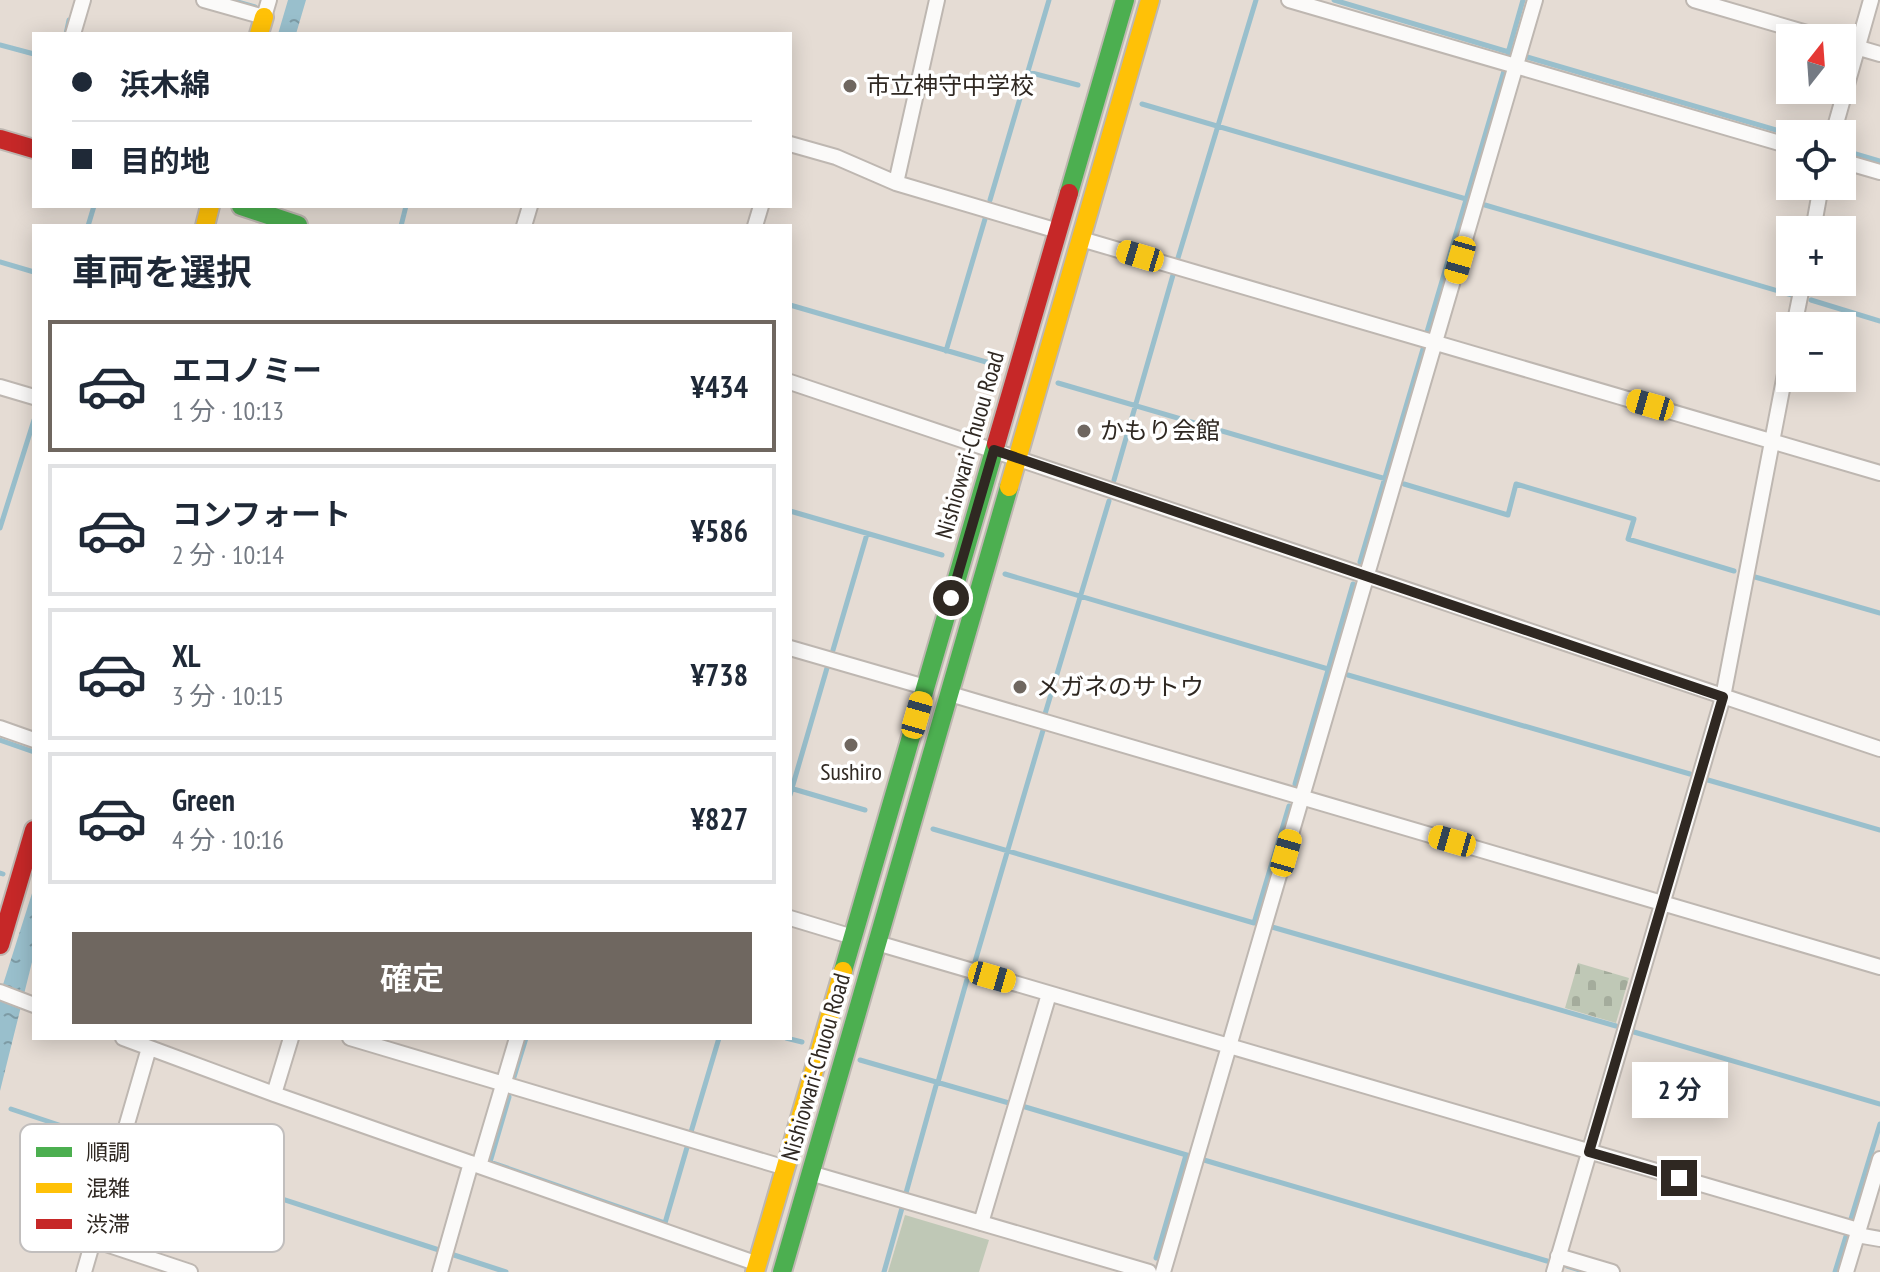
<!DOCTYPE html>
<html lang="ja">
<meta charset="utf-8">
<style>
:root{--surface:#fff;--page:#f2f2f3;--text:#1f2937;--muted:#747a83;--line:#e0e1e3;--accent:#6f6760}
body{margin:0;font-family:"PT Sans Narrow","Noto Sans JP",sans-serif;background:var(--page);color:var(--text);height:100vh;display:flex;flex-direction:column;font-size:30px;white-space:nowrap}
*{box-sizing:border-box;margin:0}
p{font-size:26px;color:var(--muted)}
.icon{flex:none;width:44px;height:44px;fill:none;stroke:currentColor;stroke-width:2;stroke-linecap:round;stroke-linejoin:round}
.map{position:relative;flex:1;overflow:hidden}
.sheet{position:absolute;left:32px;top:224px;width:760px;height:816px;display:flex;flex-direction:column;background:var(--surface);border-radius:0px;box-shadow:0 4px 20px #0003}
.sheet>*{flex:none}
.hud{position:absolute;left:32px;top:32px;width:760px;height:176px;border-radius:0px;box-shadow:0 4px 20px #0003;display:grid;align-content:center;height:176px;padding:0 40px;background:var(--surface)}
.needle{width:52px;rotate:17deg}
.fabs{position:absolute;left:1776px;top:24px;display:grid;gap:16px}
.fabs a{display:grid;place-items:center;width:80px;height:80px;border-radius:0px;background:var(--surface);box-shadow:0 4px 20px #0003;font-size:40px}
.end{position:absolute;width:36px;height:36px;margin:-18px;border:10px solid #2f2822;background:#fff;box-shadow:0 0 0 4px #fff}
.from{border-radius:50%}
.bubble{position:absolute;height:56px;border-radius:0px;background:var(--surface);box-shadow:0 4px 20px #0003;font-size:26px;font-weight:600;line-height:56px;text-align:center}
.car{position:absolute;width:24px;height:48px;margin:-24px -12px;border-radius:10px;box-shadow:0 0 6px 2px #0007;background:linear-gradient(#f5c518 24%,#345 0 40%,#f5c518 0 76%,#345 0 86%,#f5c518 0)}
.hud b{display:flex;align-items:center;gap:28px;height:76px;font-size:30px}
.hud b+b{border-top:2px solid var(--line)}
.hud i{width:20px;height:20px;background:var(--text)}
ul{padding:0;list-style:none}
li{display:flex;align-items:center;gap:24px;height:132px;margin:0 16px 12px;padding:0 24px;border:4px solid var(--line);border-radius:0px}
li div{flex:1}
li b{display:block;font-size:30px}
li em{font-style:normal;font-weight:600}
li.on{border-color:var(--accent)}
li>.icon{width:72px;height:72px;stroke-width:1.5}
h2{padding:0 40px;font-size:36px;line-height:96px}
.action{display:flex;gap:16px;margin-top:auto;padding:16px 40px}
.action a{flex:1;height:92px;border-radius:0px;background:var(--accent);color:#fff;font-size:32px;font-weight:600;line-height:92px;text-align:center}
.map>svg:first-child{display:block}
.grass{fill:#bfc8b6}
.cemetery{fill:url(#cemetery-stones)}
.water{fill:url(#water-ripples)}
.lines{fill:none;stroke-linecap:round;stroke-linejoin:round}
.stream{stroke:#99bfcc;stroke-width:5}
.street-casing{stroke:#beb7b1;stroke-width:18}
.fast-casing{stroke:#beb7b1;stroke-width:22}
.slow-casing{stroke:#beb7b1;stroke-width:22}
.jam-casing{stroke:#beb7b1;stroke-width:22}
.street{stroke:#fbfaf9;stroke-width:14}
.fast{stroke:#4caf50;stroke-width:18}
.slow{stroke:#ffc107;stroke-width:18}
.jam{stroke:#c62828;stroke-width:18}
.route{stroke:#2f2822;stroke-width:10}
.poi-dot{fill:#6f6760;stroke:#fff;stroke-width:3}
.labels{text-anchor:middle;stroke-width:7;stroke-linejoin:round;paint-order:stroke}
.poi-label{font-size:24px;fill:#2f2822;stroke:#fff;text-anchor:start}
.street-label{font-size:24px;fill:#2f2822;stroke:#fff}
.key{fill:#fff;stroke:#c1bebd;stroke-width:2}
.key-label{font-size:22px;fill:#2f2822}
</style>
<div class="map">
<svg width="1880" height="1272" viewBox="0 0 1880 1272">
<defs>
<pattern id="cemetery-stones" width="16" height="16" patternUnits="userSpaceOnUse" patternTransform="scale(2)"><rect width="16" height="16" fill="#bfc8b6"/><path d="M2 7V4a2 2 0 0 1 4 0v3zM10 15v-3a2 2 0 0 1 4 0v3z" fill="#a4ac9c"/></pattern>
<pattern id="water-ripples" width="26" height="14" patternUnits="userSpaceOnUse" patternTransform="scale(2)"><rect width="26" height="14" fill="#99bfcc"/><path d="M2 4q2-2 4 0t4 0M15 11q2-2 4 0t4 0" fill="none" stroke="#7d9ba5"/></pattern>
</defs>
<rect width="100%" height="100%" fill="#e5dcd4"/>
<path class="grass" d="M 905,1215 L 989,1240 L 979,1272 L 888,1272 Z"/>
<path class="cemetery" d="M 1578,963 L 1629,978 L 1616,1023 L 1565,1008 Z"/>
<path class="water" d="M 288,0 L 306,0 L 296,34 L 278,34 Z
M 34,887 L 34,954 L 0,1091 L 0,994 Z"/>
<g class="lines">
<path class="stream" d="M 231,0 L 255,7
M 1334,0 L 1512,53
M 66,34 L 69,20
M 0,45 L 34,54
M 1508,53 L 1523,0
M 1527,57 L 1790,134
M 1028,72 L 1078,85
M 1142,104 L 1466,199
M 1842,150 L 1880,161
M 990,200 L 1049,0
M 1485,205 L 1792,295
M 88,226 L 94,206
M 401,226 L 406,206
M 1178,258 L 1256,0
M 0,262 L 34,272
M 1811,300 L 1880,321
M 790,305 L 1000,366
M 1427,332 L 1504,71
M 946,351 L 985,219
M 1058,383 L 1386,479
M 1114,480 L 1173,275
M 1404,484 L 1508,515 L 1516,484 L 1634,519 L 1628,539 L 1734,571
M 790,511 L 942,555
M 0,528 L 34,420
M 1360,562 L 1423,349
M 1005,574 L 1328,669
M 1755,577 L 1880,613
M 833,650 L 867,534
M 1348,675 L 1690,774
M 1045,714 L 1109,501
M 0,740 L 34,752
M 1708,780 L 1880,830
M 1295,784 L 1353,584
M 790,788 L 865,810
M 790,795 L 827,668
M 933,829 L 1254,923 L 1289,806
M 0,873 L 3,874
M 1272,927 L 1616,1026
M 974,965 L 1044,727
M 1634,1032 L 1880,1104
M 148,1038 L 155,1038
M 786,1038 L 802,1042
M 860,1060 L 1009,1103
M 514,1077 L 526,1038
M 938,1082 L 968,976
M 509,1097 L 490,1162 L 665,1223 L 688,1144
M 1022,1106 L 1190,1156
M 11,1109 L 113,1143
M 691,1132 L 719,1038
M 128,1149 L 439,1250
M 1204,1160 L 1547,1261
M 906,1193 L 937,1082
M 1851,1219 L 1880,1124
M 454,1255 L 506,1272
M 1156,1258 L 1186,1155
M 1567,1266 L 1586,1272
M 884,1272 L 902,1208
M 1835,1272 L 1847,1233"/>
<g class="street-casing">
<path id="street" d="M 204,0 L 264,17 L 269,0
M 1289,0 L 1790,146
M 1694,0 L 1824,38
M 73,34 L 83,0
M 1842,43 L 1880,54
M 1833,134 L 1871,0
M 790,144 L 836,157 L 896,183 L 1058,231
M 1842,161 L 1880,172
M 896,183 L 937,0
M 524,226 L 530,206
M 755,226 L 761,206
M 1813,230 L 1821,186
M 1081,239 L 1880,473
M 1794,326 L 1803,282
M 790,382 L 1880,749
M 0,387 L 34,397
M 790,648 L 925,687
M 950,694 L 1880,967
M 0,728 L 34,740
M 790,918 L 853,937
M 877,943 L 1858,1230
M 0,992 L 34,1005
M 123,1038 L 274,1094 L 758,1264
M 350,1038 L 786,1168
M 274,1094 L 291,1038
M 479,1166 L 517,1038
M 810,1173 L 1149,1272
M 981,1223 L 1049,994
M 1857,1235 L 1880,1239
M 94,1240 L 190,1272
M 1558,1256 L 1612,1272
M 84,1272 L 149,1048
M 440,1272 L 471,1163
M 1163,1272 L 1535,0
M 1554,1272 L 1723,697 L 1790,348
M 1846,1272 L 1880,1159"/>
</g>
<g class="fast-casing">
<path id="fast" d="M 1069,193 L 1125,0
M 241,206 L 298,225
M 843,971 L 996,444
M 782,1272 L 1009,487"/>
</g>
<g class="slow-casing">
<path id="slow" d="M 259,34 L 264,17
M 205,226 L 210,206
M 1009,487 L 1150,0
M 755,1272 L 843,971"/>
</g>
<g class="jam-casing">
<path id="jam" d="M 0,139 L 34,149
M 996,444 L 1069,193
M 0,945 L 34,830"/>
</g>
<use href="#street" class="street"/>
<use href="#fast" class="fast"/>
<use href="#slow" class="slow"/>
<use href="#jam" class="jam"/>
</g>
<g class="lines">
<path class="route" d="M 951,598 L 994,450 L 1723,697 L 1589,1152 L 1679,1178"/>
</g>
<g class="poi-dot">
<circle cx="850" cy="86" r="8"/>
<circle cx="1084" cy="431" r="8"/>
<circle cx="1020" cy="687" r="8"/>
<circle cx="851" cy="745" r="8"/>
</g>
<g class="labels">
<g class="poi-label">
<text x="866" y="94">市立神守中学校</text>
<text x="1100" y="439">かもり会館</text>
<text x="1036" y="695">メガネのサトウ</text>
<text x="851" y="780" text-anchor="middle">Sushiro</text>
</g>
<g class="street-label">
<text transform="translate(970 445) rotate(-74)" y="8">Nishiowari-Chuou Road</text>
<text transform="translate(816 1067) rotate(-74)" y="8">Nishiowari-Chuou Road</text>
</g>
</g>
<rect x="20" y="1124" width="264" height="128" rx="12" class="key"/>
<rect x="36" y="1147" width="36" height="10" fill="#4caf50"/>
<rect x="36" y="1183" width="36" height="10" fill="#ffc107"/>
<rect x="36" y="1219" width="36" height="10" fill="#c62828"/>
<g class="key-label">
<text x="86" y="1160">順調</text>
<text x="86" y="1196">混雑</text>
<text x="86" y="1232">渋滞</text>
</g>
</svg>
<div class="fabs">
<a><svg class="needle" viewBox="-14 -14 28 28"><path d="M0-13l5 13h-10z" fill="#e53935"/><path d="M0 13l5-13h-10z" fill="#747a83"/></svg></a>
<a><svg class="icon" aria-label="locate" viewBox="0 0 24 24"><circle cx="12" cy="12" r="6"/><path d="M12 2v4M12 18v4M2 12h4M18 12h4"/></svg></a>
<a>+</a>
<a>−</a>
</div>
<i class="end from" style="left:951px;top:598px"></i>
<i class="end" style="left:1679px;top:1178px"></i>
<div class="bubble" style="left:1632px;top:1062px;width:96px">2 分</div>
<i class="car" style="left:1140px;top:256px;rotate:287deg"></i>
<i class="car" style="left:1460px;top:260px;rotate:196deg"></i>
<i class="car" style="left:1650px;top:405px;rotate:286deg"></i>
<i class="car" style="left:917px;top:715px;rotate:16deg"></i>
<i class="car" style="left:1452px;top:841px;rotate:286deg"></i>
<i class="car" style="left:1286px;top:853px;rotate:16deg"></i>
<i class="car" style="left:992px;top:977px;rotate:106deg"></i>
<div class="hud">
<b><i class="from"></i>浜木綿</b>
<b><i></i>目的地</b>
</div>
<section class="sheet">
<h2>車両を選択</h2>
<ul>
<li class="on"><svg class="icon" aria-label="car" viewBox="0 0 24 24"><path d="M5 17H2v-5l4-1 3-4h7l3 4 3 1v5h-3M9 17h6M6 11h13"/><circle cx="7" cy="17" r="2"/><circle cx="17" cy="17" r="2"/></svg><div><b>エコノミー</b><p>1 分 · 10:13</p></div><em>¥434</em></li>
<li><svg class="icon" aria-label="car" viewBox="0 0 24 24"><path d="M5 17H2v-5l4-1 3-4h7l3 4 3 1v5h-3M9 17h6M6 11h13"/><circle cx="7" cy="17" r="2"/><circle cx="17" cy="17" r="2"/></svg><div><b>コンフォート</b><p>2 分 · 10:14</p></div><em>¥586</em></li>
<li><svg class="icon" aria-label="car" viewBox="0 0 24 24"><path d="M5 17H2v-5l4-1 3-4h7l3 4 3 1v5h-3M9 17h6M6 11h13"/><circle cx="7" cy="17" r="2"/><circle cx="17" cy="17" r="2"/></svg><div><b>XL</b><p>3 分 · 10:15</p></div><em>¥738</em></li>
<li><svg class="icon" aria-label="car" viewBox="0 0 24 24"><path d="M5 17H2v-5l4-1 3-4h7l3 4 3 1v5h-3M9 17h6M6 11h13"/><circle cx="7" cy="17" r="2"/><circle cx="17" cy="17" r="2"/></svg><div><b>Green</b><p>4 分 · 10:16</p></div><em>¥827</em></li>
</ul>
<div class="action"><a>確定</a></div>
</section>
</div>
